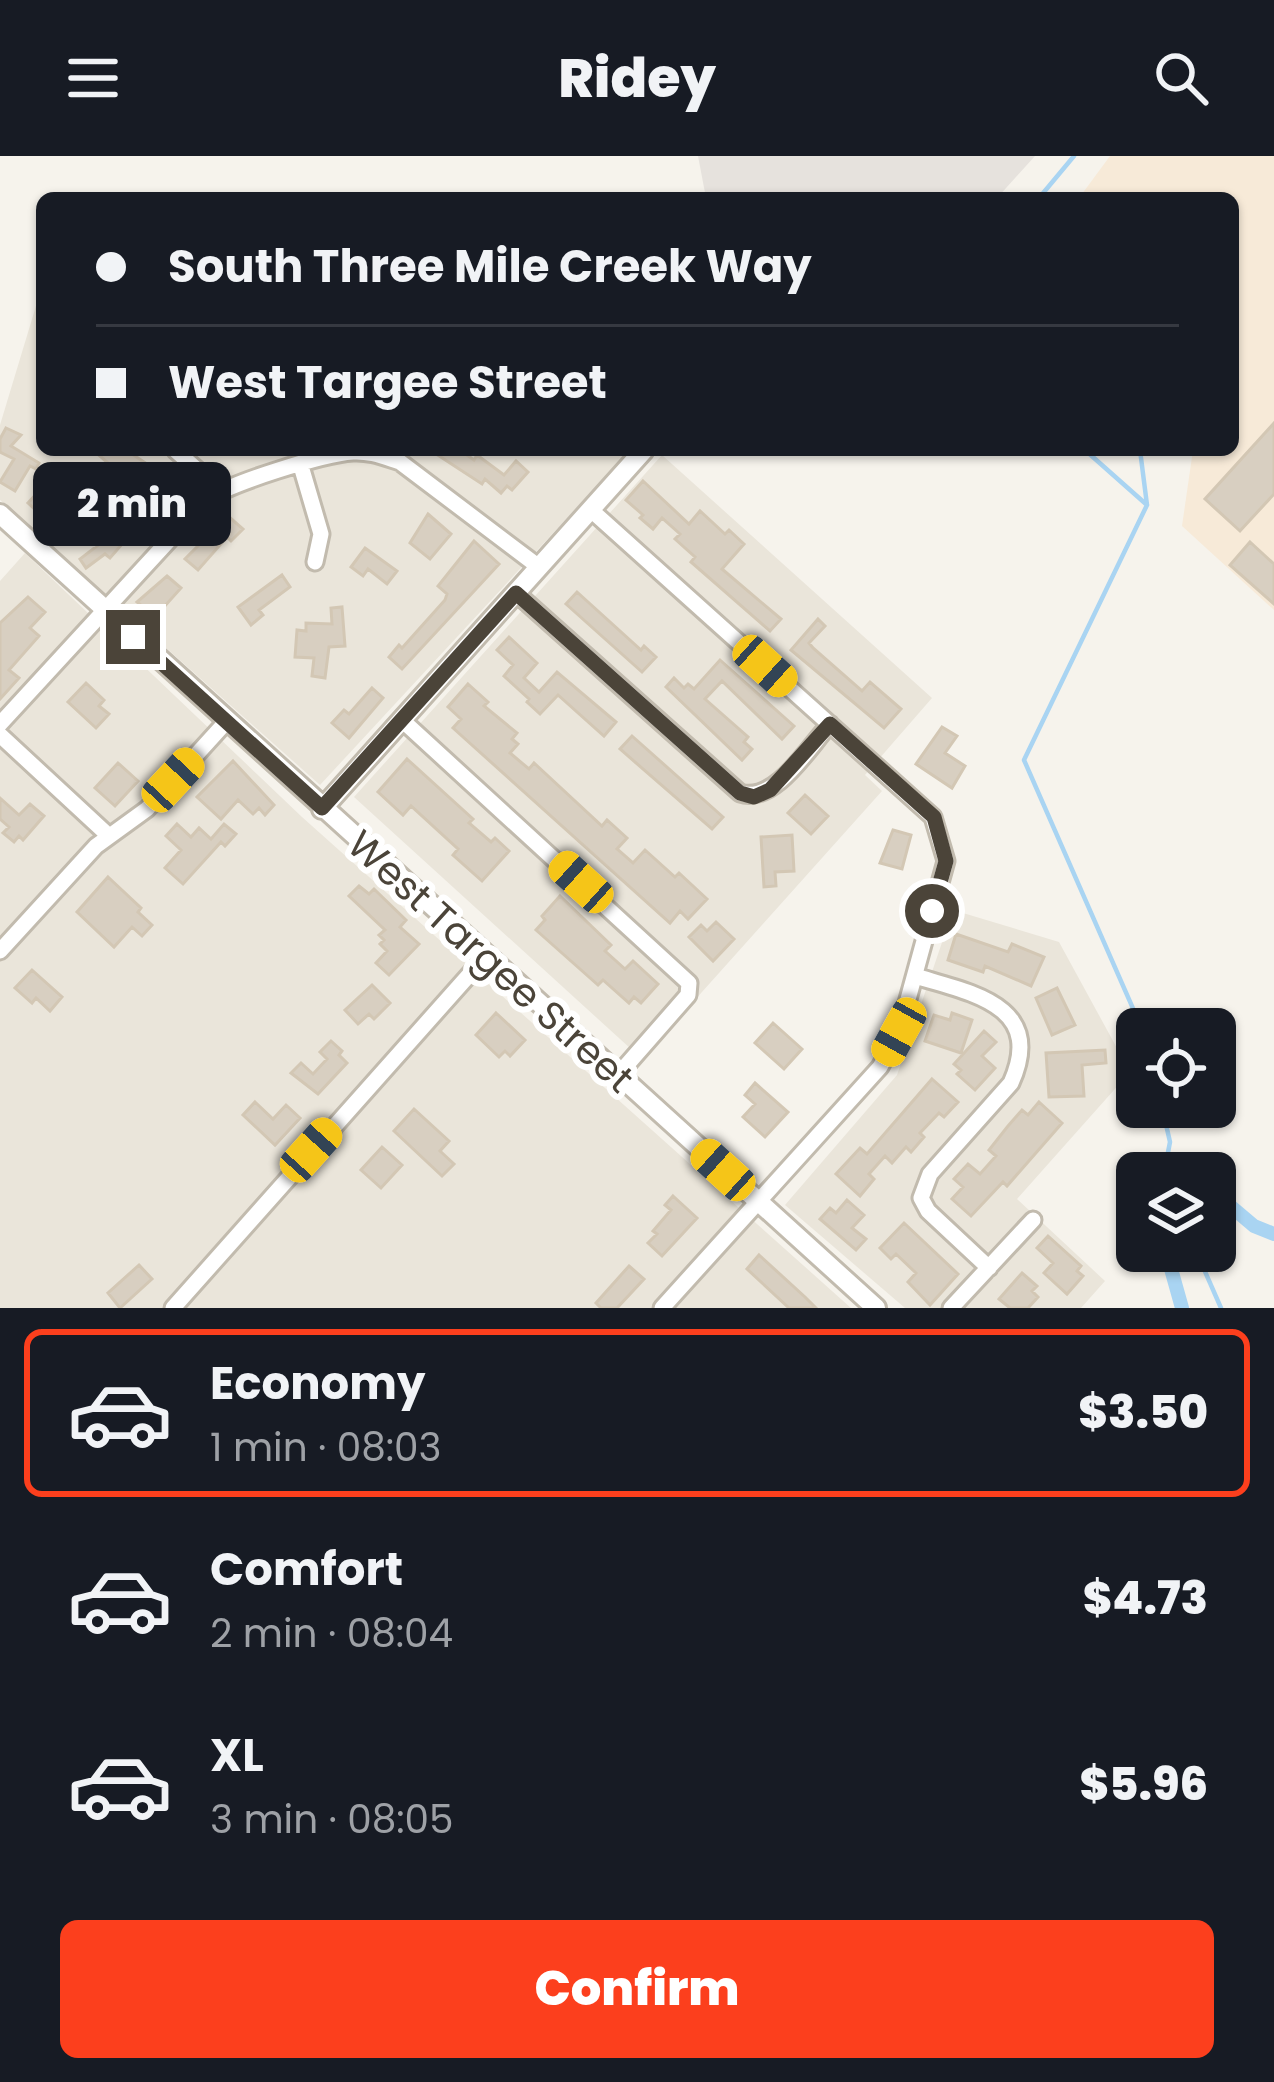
<!DOCTYPE html>
<meta charset="utf-8">
<style>
:root{--surface:#171b24;--page:#242831;--text:#f1f3f6;--muted:#9ea1a6;--line:#363941;--accent:#fc3f1d}
body{margin:0;font-family:Poppins,sans-serif;background:var(--page);color:var(--text);height:100vh;display:flex;flex-direction:column;font-size:45px;white-space:nowrap}
*{box-sizing:border-box;margin:0}
p{font-size:39px;color:var(--muted)}
.icon{flex:none;width:66px;height:66px;fill:none;stroke:currentColor;stroke-width:2;stroke-linecap:round;stroke-linejoin:round}
.map{position:relative;height:1152px;overflow:hidden}
.panel{display:flex;flex-direction:column;background:var(--surface);flex:1}
.panel>*{flex:none}
.hud{position:absolute;left:36px;top:36px;width:1203px;height:264px;border-radius:18px;box-shadow:0 3px 9px #0004;display:grid;align-content:center;height:264px;padding:0 60px;background:var(--surface)}
.fabs{position:absolute;left:1116px;top:852px;display:grid;gap:24px}
.fabs a{display:grid;place-items:center;width:120px;height:120px;border-radius:18px;background:var(--surface);box-shadow:0 3px 9px #0004;font-size:60px}
.end{position:absolute;width:54px;height:54px;margin:-27px;border:15px solid #4b4439;background:#fff;box-shadow:0 0 0 6px #fff}
.from{border-radius:50%}
.bubble{position:absolute;height:84px;border-radius:18px;background:var(--surface);box-shadow:0 3px 9px #0004;font-size:39px;font-weight:800;line-height:84px;text-align:center}
.car{position:absolute;width:36px;height:72px;margin:-36px -18px;border-radius:15px;box-shadow:0 0 9px 3px #0007;background:linear-gradient(#f5c518 24%,#345 0 40%,#f5c518 0 76%,#345 0 86%,#f5c518 0)}
.hud b{display:flex;align-items:center;gap:42px;height:114px;font-size:45px}
.hud b+b{border-top:3px solid var(--line)}
.hud i{width:30px;height:30px;background:var(--text)}
ul{padding:21px 0 0;list-style:none}
li{display:flex;align-items:center;gap:36px;height:168px;margin:0 24px 18px;padding:0 36px;border:6px solid transparent;border-radius:18px}
li div{flex:1}
li b{display:block;font-size:45px}
li em{font-style:normal;font-weight:800}
li.active{border-color:var(--accent)}
li>.icon{width:108px;height:108px;stroke-width:1.5}
.cta{display:flex;gap:24px;margin-top:auto;padding:24px 60px}
.cta a{flex:1;height:138px;border-radius:18px;background:var(--accent);color:#fff;font-size:48px;font-weight:800;line-height:138px;text-align:center}
header{display:flex;justify-content:space-between;align-items:center;height:156px;padding:0 60px;background:var(--surface);font-size:54px;font-weight:800}
.map>svg:first-child{display:block}
.residential{fill:#eae5da}
.commercial{fill:#f7ead8}
.industrial{fill:#e6e2dd}
.lines{fill:none;stroke-linecap:round;stroke-linejoin:round}
.stream{stroke:#a9d4f2;stroke-width:4.5}
.canal{stroke:#a9d4f2;stroke-width:14}
.building{fill:#d8cfc1;stroke:#d3c7b4;stroke-width:3}
.minor-casing{stroke:#c2bbae;stroke-width:21}
.tertiary-casing{stroke:#c2bbae;stroke-width:24}
.minor{stroke:#fff;stroke-width:15}
.tertiary{stroke:#fff;stroke-width:18}
.route{stroke:#4b4439;stroke-width:15}
.labels{text-anchor:middle;stroke-width:12;stroke-linejoin:round;paint-order:stroke}
.street-label{font-size:39px;fill:#4b4439;stroke:#fff}
</style>
<header><svg class="icon" aria-label="menu" viewBox="0 0 24 24"><path d="M4 6h16M4 12h16M4 18h16"/></svg>Ridey<svg class="icon" aria-label="search" viewBox="0 0 24 24"><circle cx="10" cy="10" r="6"/><path d="M15 15l6 6"/></svg></header>
<div class="map">
<svg width="1274" height="1152" viewBox="0 0 1274 1152">
<rect width="100%" height="100%" fill="#f6f3ec"/>
<path class="residential" d="M 42,130 L 42,294 L 630,294 L 320,629 L 0,344 L 0,269 Z
M 662,299 L 932,542 L 865,619 L 882,635 L 642,903 L 354,641 Z
M 25,397 L 302,661 L 851,1152 L 0,1152 L 0,425 Z
M 953,754 L 1059,786 L 1130,916 L 1017,1043 L 1105,1125 L 1081,1152 L 905,1152 L 785,1049 L 897,919 Z"/>
<path class="commercial" d="M 1110,0 L 1274,0 L 1274,454 L 1182,370 L 1193,294 L 1233,294 L 1233,42 L 1079,42 Z"/>
<path class="industrial" d="M 698,0 L 1035,0 L 997,42 L 706,42 Z"/>
<g class="lines">
<path class="stream" d="M 1039,42 L 1074,0
M 1085,294 L 1147,349
M 1140,294 L 1147,349 L 1024,604 L 1142,873
M 1162,951 L 1170,986 L 1164,1017
M 1196,1095 L 1221,1152"/>
<path class="canal" d="M 1215,1037 L 1254,1070 L 1274,1078
M 1166,1095 L 1182,1152"/>
</g>
<path class="building" d="M 1274,267 L 1274,338 L 1240,375 L 1205,343 Z
M 6,272 L 21,279 L 11,290 L 39,307 L 36,313 L 30,310 L 15,335 L 0,326 L 14,303 L 0,296 L 0,283 Z
M 93,294 L 126,294 L 156,314 L 152,318 L 171,335 L 165,341 L 171,347 L 153,366 L 139,353 L 153,337 L 129,315 L 124,321 Z
M 430,294 L 460,294 L 474,304 L 477,299 L 504,319 L 516,305 L 528,316 L 512,334 L 507,330 L 501,337 L 485,323 L 482,328 Z
M 49,324 L 85,352 L 71,367 L 51,348 L 41,359 L 28,347 Z
M 643,325 L 689,368 L 700,355 L 725,378 L 729,374 L 744,388 L 722,413 L 781,463 L 770,475 L 691,406 L 695,401 L 675,383 L 680,378 L 662,362 L 653,373 L 640,362 L 643,359 L 626,344 Z
M 428,358 L 451,378 L 430,403 L 410,387 Z
M 228,360 L 243,373 L 231,385 L 227,381 L 198,414 L 185,403 Z
M 114,365 L 130,379 L 110,402 L 105,398 L 86,412 L 80,403 L 97,390 L 94,388 Z
M 474,385 L 499,408 L 402,513 L 389,501 L 399,489 L 402,492 L 445,444 L 447,438 L 438,430 Z
M 1250,386 L 1274,408 L 1274,448 L 1230,409 Z
M 365,392 L 397,415 L 387,428 L 368,413 L 363,420 L 351,411 Z
M 282,419 L 290,431 L 259,454 L 263,459 L 251,469 L 238,451 Z
M 167,420 L 181,432 L 155,461 L 137,446 Z
M 577,436 L 641,494 L 644,490 L 656,501 L 642,516 L 566,448 Z
M 28,441 L 45,456 L 30,472 L 39,480 L 9,514 L 19,522 L 0,543 L 0,467 Z
M 342,451 L 345,490 L 329,491 L 325,522 L 312,520 L 314,502 L 295,501 L 297,474 L 306,475 L 306,467 L 332,468 L 331,452 Z
M 818,463 L 825,470 L 809,487 L 813,492 L 862,535 L 870,526 L 901,553 L 884,572 L 791,494 Z
M 509,481 L 537,507 L 524,522 L 539,536 L 557,516 L 616,566 L 604,580 L 558,539 L 540,558 L 527,546 L 529,543 L 504,520 L 513,509 L 497,494 Z
M 720,504 L 794,570 L 782,583 L 722,525 L 705,543 L 748,581 L 744,586 L 752,593 L 742,604 L 666,531 L 674,522 L 684,532 L 688,528 L 694,533 Z
M 86,527 L 104,544 L 99,550 L 109,558 L 96,572 L 68,546 Z
M 468,528 L 488,546 L 484,550 L 517,577 L 512,583 L 518,588 L 510,597 L 529,613 L 534,607 L 602,670 L 607,664 L 627,682 L 617,693 L 633,707 L 645,694 L 675,721 L 679,717 L 707,743 L 688,763 L 680,755 L 670,767 L 453,572 L 461,563 L 448,551 Z
M 372,532 L 383,542 L 349,582 L 332,567 L 344,554 L 349,558 Z
M 942,571 L 957,580 L 945,597 L 965,610 L 952,632 L 916,608 Z
M 632,580 L 723,661 L 712,673 L 620,593 Z
M 407,603 L 473,663 L 469,667 L 491,686 L 495,682 L 509,695 L 482,725 L 453,699 L 458,693 L 411,650 L 403,659 L 378,636 Z
M 233,605 L 274,649 L 265,659 L 259,652 L 253,658 L 238,644 L 221,663 L 197,641 Z
M 118,607 L 138,625 L 115,650 L 95,632 Z
M 805,639 L 828,660 L 811,678 L 788,657 Z
M 0,642 L 19,659 L 30,648 L 44,660 L 23,684 L 19,680 L 14,686 L 3,677 L 9,671 L 0,663 Z
M 177,668 L 191,681 L 199,672 L 211,683 L 224,668 L 236,678 L 225,690 L 221,686 L 183,728 L 165,712 L 181,694 L 166,680 Z
M 893,674 L 911,679 L 902,713 L 880,707 Z
M 792,679 L 794,715 L 775,716 L 776,730 L 764,731 L 761,681 Z
M 108,721 L 141,752 L 138,756 L 152,769 L 142,780 L 132,771 L 114,791 L 77,756 Z
M 359,730 L 369,738 L 374,733 L 406,764 L 400,771 L 419,788 L 389,819 L 376,807 L 387,795 L 380,788 L 384,784 L 379,779 L 385,774 L 349,740 Z
M 560,740 L 611,789 L 605,795 L 625,813 L 633,805 L 658,828 L 641,847 L 634,841 L 629,847 L 603,824 L 598,829 L 536,774 L 545,764 L 542,760 Z
M 716,766 L 734,783 L 713,805 L 689,781 L 701,769 L 707,775 Z
M 956,778 L 1008,796 L 1012,788 L 1044,801 L 1031,830 L 985,810 L 983,816 L 948,804 Z
M 32,814 L 62,841 L 50,855 L 36,842 L 32,847 L 15,832 Z
M 372,829 L 390,847 L 374,863 L 369,858 L 358,868 L 345,854 Z
M 1057,832 L 1075,869 L 1052,879 L 1036,842 Z
M 496,857 L 525,884 L 510,900 L 505,895 L 499,901 L 476,879 Z
M 952,857 L 972,864 L 961,897 L 925,885 L 934,859 L 950,864 Z
M 773,867 L 802,893 L 784,913 L 755,887 Z
M 984,875 L 996,886 L 982,900 L 995,912 L 975,934 L 957,918 L 961,914 L 954,908 Z
M 331,885 L 342,895 L 339,899 L 347,907 L 318,938 L 291,917 L 301,907 L 313,918 L 327,903 L 320,896 Z
M 1105,894 L 1106,907 L 1082,909 L 1084,940 L 1049,941 L 1046,897 Z
M 932,923 L 958,946 L 944,961 L 939,957 L 920,977 L 924,981 L 911,996 L 906,991 L 892,1007 L 885,1000 L 869,1018 L 874,1023 L 860,1040 L 836,1018 L 860,992 L 867,998 Z
M 755,927 L 788,956 L 765,981 L 743,961 L 755,948 L 745,939 Z
M 255,946 L 273,963 L 286,949 L 300,962 L 275,989 L 243,959 Z
M 1039,946 L 1062,967 L 1007,1030 L 1003,1026 L 971,1060 L 952,1043 L 963,1031 L 954,1023 L 968,1008 L 980,1018 L 996,1000 L 989,994 L 1008,970 L 1022,954 L 1028,959 Z
M 414,953 L 449,985 L 440,995 L 454,1008 L 442,1020 L 394,975 Z
M 382,991 L 402,1009 L 381,1032 L 361,1014 Z
M 673,1040 L 697,1062 L 662,1100 L 648,1087 L 657,1078 L 653,1075 L 671,1054 L 665,1049 Z
M 847,1044 L 864,1059 L 852,1072 L 866,1083 L 856,1094 L 820,1063 L 830,1052 L 836,1057 Z
M 904,1067 L 958,1118 L 930,1149 L 908,1126 L 916,1117 L 896,1098 L 891,1103 L 880,1092 Z
M 1048,1080 L 1081,1110 L 1077,1115 L 1083,1120 L 1067,1138 L 1044,1117 L 1053,1107 L 1037,1092 Z
M 759,1099 L 805,1141 L 816,1152 L 789,1152 L 747,1113 Z
M 139,1109 L 152,1123 L 120,1152 L 108,1137 Z
M 629,1110 L 644,1123 L 617,1152 L 601,1152 L 596,1147 Z
M 1022,1117 L 1037,1130 L 1032,1135 L 1038,1141 L 1028,1152 L 1010,1152 L 999,1143 Z"/>
<g class="lines">
<g class="minor-casing">
<path id="minor" d="M 175,294 L 220,334
M 301,310 L 321,378 L 315,406
M 591,354 L 933,661 L 946,705 L 899,876 L 880,911 L 662,1152
M 516,437 L 740,637 C 775,648 808,592 830,568
M 402,564 L 689,827 L 688,839 L 618,919
M 0,568 L 206,344 C 230,327 323,298 353,296 C 370,295 384,301 400,306 L 539,411
M 0,579 L 109,680
M 0,795 L 96,690 L 147,653 L 226,566
M 915,820 C 971,837 1046,849 1011,927 L 930,1018 L 921,1042 L 928,1055 L 989,1112
M 173,1152 L 485,801
M 951,1152 L 1033,1064"/>
</g>
<g class="tertiary-casing">
<path id="tertiary" d="M 0,358 L 876,1152
M 322,653 L 644,294"/>
</g>
<use href="#minor" class="minor"/>
<use href="#tertiary" class="tertiary"/>
</g>
<g class="lines">
<path class="route" d="M 133,481 L 322,652 L 516,437 L 740,637 L 754,641 L 770,634 L 830,568 L 934,661 L 946,705 L 932,755"/>
</g>
<g class="labels">
<g class="street-label">
<text transform="translate(491 805) rotate(42)" y="14">West Targee Street</text>
</g>
</g>
</svg>
<div class="fabs">
<a><svg class="icon" aria-label="locate" viewBox="0 0 24 24"><circle cx="12" cy="12" r="6"/><path d="M12 2v4M12 18v4M2 12h4M18 12h4"/></svg></a>
<a><svg class="icon" aria-label="layers" viewBox="0 0 24 24"><path d="M12 4l9 5-9 5-9-5zM3 14l9 5 9-5"/></svg></a>
</div>
<i class="end from" style="left:932px;top:755px"></i>
<i class="end" style="left:133px;top:481px"></i>
<div class="bubble" style="left:33px;top:306px;width:198px">2 min</div>
<i class="car" style="left:765px;top:510px;rotate:132deg"></i>
<i class="car" style="left:173px;top:624px;rotate:43deg"></i>
<i class="car" style="left:581px;top:726px;rotate:312deg"></i>
<i class="car" style="left:899px;top:876px;rotate:209deg"></i>
<i class="car" style="left:311px;top:994px;rotate:42deg"></i>
<i class="car" style="left:723px;top:1014px;rotate:312deg"></i>
<div class="hud">
<b><i class="from"></i>South Three Mile Creek Way</b>
<b><i></i>West Targee Street</b>
</div>
</div>
<section class="panel">
<ul>
<li class="active"><svg class="icon" aria-label="car" viewBox="0 0 24 24"><path d="M5 17H2v-5l4-1 3-4h7l3 4 3 1v5h-3M9 17h6M6 11h13"/><circle cx="7" cy="17" r="2"/><circle cx="17" cy="17" r="2"/></svg><div><b>Economy</b><p>1 min · 08:03</p></div><em>$3.50</em></li>
<li><svg class="icon" aria-label="car" viewBox="0 0 24 24"><path d="M5 17H2v-5l4-1 3-4h7l3 4 3 1v5h-3M9 17h6M6 11h13"/><circle cx="7" cy="17" r="2"/><circle cx="17" cy="17" r="2"/></svg><div><b>Comfort</b><p>2 min · 08:04</p></div><em>$4.73</em></li>
<li><svg class="icon" aria-label="car" viewBox="0 0 24 24"><path d="M5 17H2v-5l4-1 3-4h7l3 4 3 1v5h-3M9 17h6M6 11h13"/><circle cx="7" cy="17" r="2"/><circle cx="17" cy="17" r="2"/></svg><div><b>XL</b><p>3 min · 08:05</p></div><em>$5.96</em></li>
</ul>
<div class="cta"><a>Confirm</a></div>
</section>
